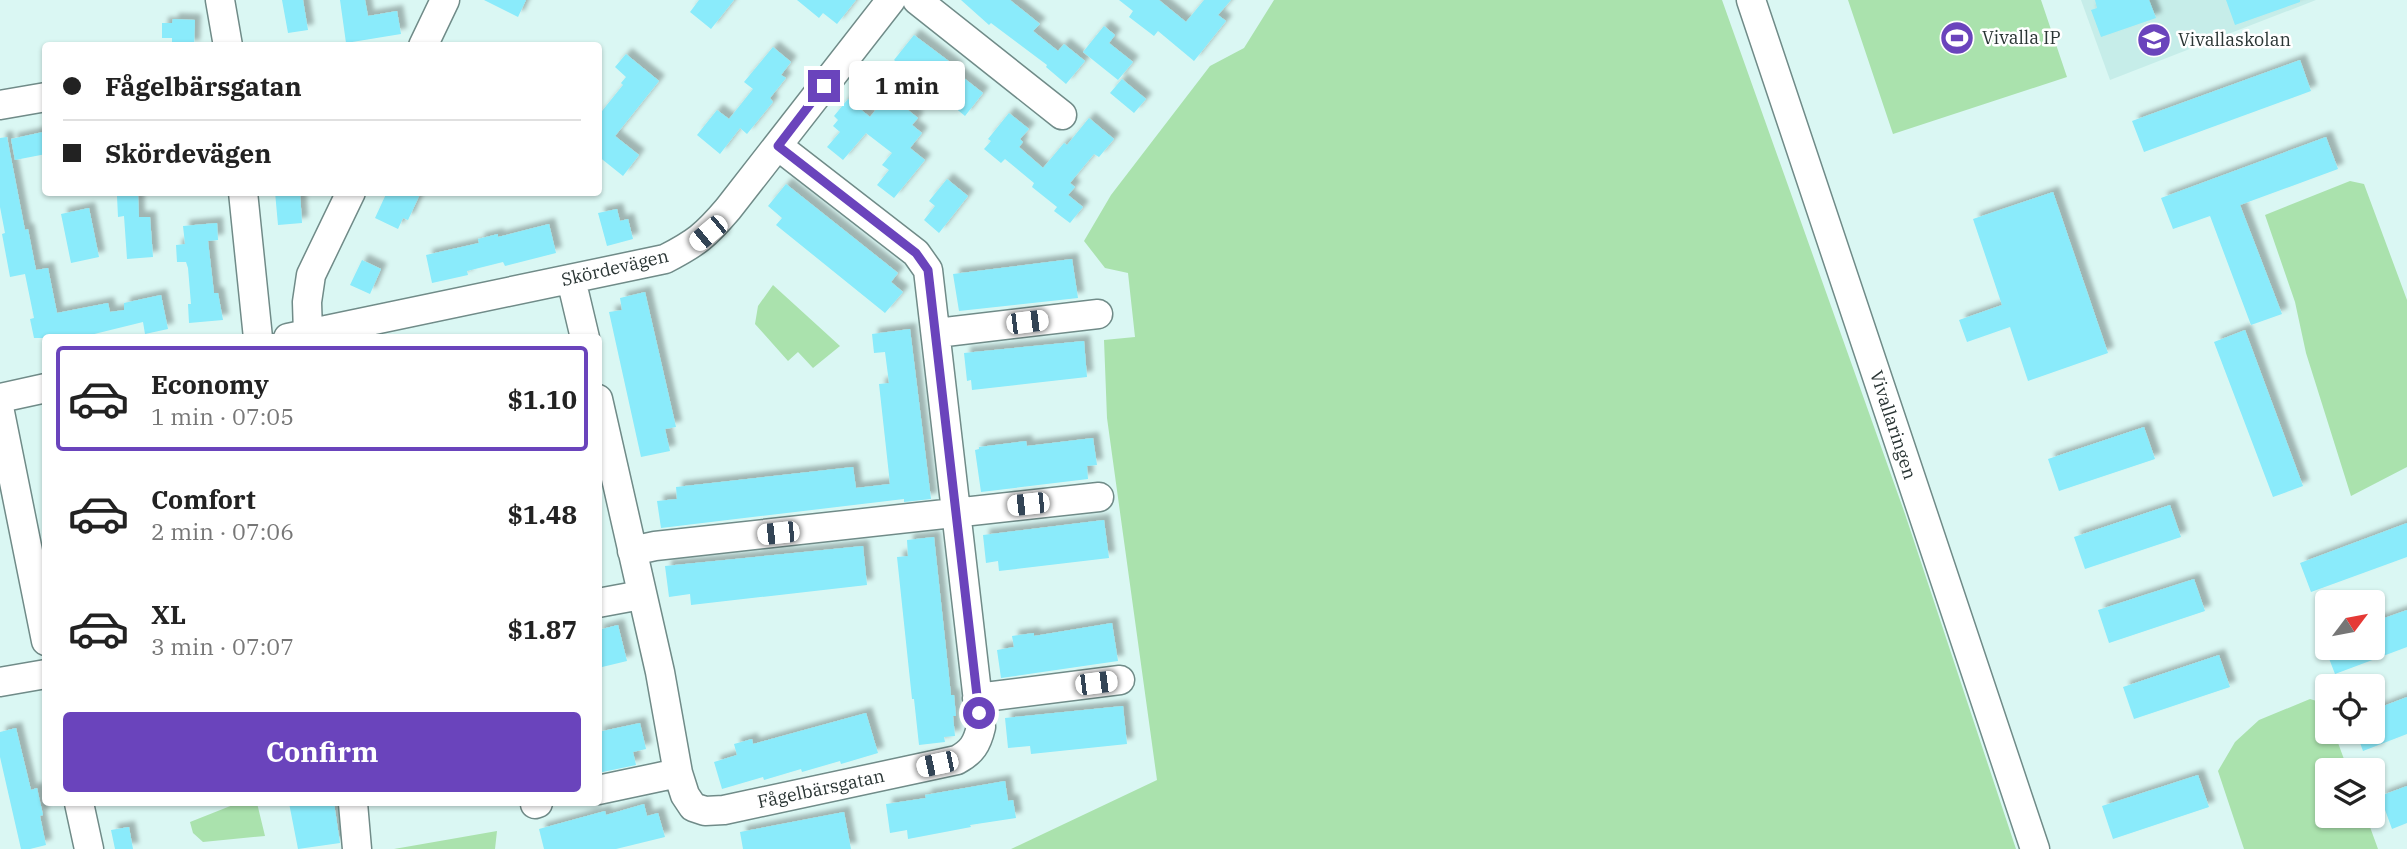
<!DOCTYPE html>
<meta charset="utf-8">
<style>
:root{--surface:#fff;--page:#f2f2f2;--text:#222;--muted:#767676;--line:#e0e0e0;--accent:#6a44bc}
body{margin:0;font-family:"IBM Plex Serif",serif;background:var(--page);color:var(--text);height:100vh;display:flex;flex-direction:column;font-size:26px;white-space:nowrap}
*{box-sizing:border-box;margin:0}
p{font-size:23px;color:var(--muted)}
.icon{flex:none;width:38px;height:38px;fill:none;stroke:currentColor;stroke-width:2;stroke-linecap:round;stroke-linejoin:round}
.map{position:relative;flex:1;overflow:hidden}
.details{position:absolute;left:42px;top:334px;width:560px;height:472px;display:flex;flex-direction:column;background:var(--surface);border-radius:7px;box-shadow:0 2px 5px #0004}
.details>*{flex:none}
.top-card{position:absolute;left:42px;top:42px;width:560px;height:154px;border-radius:7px;box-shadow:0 2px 5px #0004;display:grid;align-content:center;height:154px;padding:0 21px;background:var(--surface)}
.needle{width:46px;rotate:58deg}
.tools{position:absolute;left:2315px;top:590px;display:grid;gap:14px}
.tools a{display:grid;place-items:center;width:70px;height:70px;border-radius:7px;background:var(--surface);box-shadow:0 2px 5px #0004;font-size:35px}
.end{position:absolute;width:32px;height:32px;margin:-16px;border:9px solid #6a44bc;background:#fff;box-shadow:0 0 0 4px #fff}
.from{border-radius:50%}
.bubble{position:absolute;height:49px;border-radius:7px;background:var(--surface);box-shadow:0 2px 5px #0004;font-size:23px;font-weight:700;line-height:49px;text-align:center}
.car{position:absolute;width:21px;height:42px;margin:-21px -10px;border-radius:9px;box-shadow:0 0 5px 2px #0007;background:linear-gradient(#fff 24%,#345 0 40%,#fff 0 76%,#345 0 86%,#fff 0)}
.top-card b{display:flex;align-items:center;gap:24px;height:66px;font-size:26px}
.top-card b+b{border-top:2px solid var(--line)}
.top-card i{width:18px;height:18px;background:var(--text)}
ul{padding:12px 0 0;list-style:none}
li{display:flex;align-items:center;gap:21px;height:105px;margin:0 14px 10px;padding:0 7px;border:4px solid transparent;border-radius:7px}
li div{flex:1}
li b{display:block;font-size:26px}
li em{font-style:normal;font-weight:700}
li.on{border-color:var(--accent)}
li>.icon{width:63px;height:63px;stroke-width:1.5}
.button{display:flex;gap:14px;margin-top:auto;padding:14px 21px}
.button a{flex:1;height:80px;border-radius:7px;background:var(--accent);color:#fff;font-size:28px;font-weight:700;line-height:80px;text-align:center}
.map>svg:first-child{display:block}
.built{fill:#c6ede9}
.green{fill:#aae2ad}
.building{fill:#8aebfb;filter:url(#shadow)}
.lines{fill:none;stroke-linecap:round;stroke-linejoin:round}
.minor-casing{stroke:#708b88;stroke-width:31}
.minor{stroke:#fff;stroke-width:28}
.route{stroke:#6a44bc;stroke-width:9}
.labels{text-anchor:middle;stroke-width:5;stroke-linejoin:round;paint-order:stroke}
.poi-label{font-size:18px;fill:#2a3534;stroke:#fff;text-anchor:start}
.street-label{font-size:18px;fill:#2a3534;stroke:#fff}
</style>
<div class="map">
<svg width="2407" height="849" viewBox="0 0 2407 849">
<defs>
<filter id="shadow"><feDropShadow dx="6" dy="-6" stdDeviation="2" flood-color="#0004"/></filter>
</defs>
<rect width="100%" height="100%" fill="#daf7f3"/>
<path class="built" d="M 2081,0 L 2316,0 L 2110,80 Z"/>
<path class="green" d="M 1274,0 L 1722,0 L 1905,514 L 2016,849 L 1011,849 L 1157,780 L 1107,418 L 1104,340 L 1135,337 L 1128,273 L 1105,268 L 1084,241 L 1111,195 L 1210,66 L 1244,48 Z
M 1848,0 L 2041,0 L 2067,77 L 1893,134 Z
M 2350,181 L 2364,184 L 2407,300 L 2407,467 L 2351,496 L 2306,353 L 2295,302 L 2265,215 Z
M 773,285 L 840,346 L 813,368 L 798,352 L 788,361 L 755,324 L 758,306 Z
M 2310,699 L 2323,703 L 2327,715 L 2328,732 L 2334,732 L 2348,770 L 2328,770 L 2328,816 L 2366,816 L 2378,849 L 2244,849 L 2218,771 L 2235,742 L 2259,720 Z
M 238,803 L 257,803 L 265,836 L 203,842 L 193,833 L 190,822 Z
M 497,831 L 495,849 L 394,849 Z"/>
<path class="building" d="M 282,0 L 303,0 L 308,30 L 288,33 Z
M 340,0 L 365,0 L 368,16 L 397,11 L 401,34 L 346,43 Z
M 484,0 L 526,0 L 518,17 Z
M 699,0 L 734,0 L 711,29 L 690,12 Z
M 797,0 L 856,0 L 837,24 L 823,13 L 819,18 Z
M 961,0 L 1010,0 L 1040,24 L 1033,31 L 1058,51 L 1064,44 L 1085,61 L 1066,84 L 1046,67 L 1047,65 L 991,23 L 989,25 Z
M 1119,0 L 1159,0 L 1186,22 L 1204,0 L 1231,0 L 1218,15 L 1226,21 L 1194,61 L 1158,31 L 1154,36 L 1129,17 L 1133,11 Z
M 2095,0 L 2149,0 L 2156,18 L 2101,37 L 2091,10 L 2097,8 Z
M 2226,0 L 2300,0 L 2300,2 L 2235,25 Z
M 173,19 L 195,20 L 194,46 L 172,46 L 172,38 L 162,38 L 162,23 L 172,23 Z
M 1104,26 L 1115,35 L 1109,43 L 1133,62 L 1118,80 L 1083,52 Z
M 914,35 L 958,68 L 955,71 L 983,93 L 965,116 L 936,92 L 943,84 L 921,65 L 913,76 L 894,60 Z
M 773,47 L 791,62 L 781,75 L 786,78 L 770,98 L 773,102 L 747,134 L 740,128 L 720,154 L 697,135 L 717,110 L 729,119 L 753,89 L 744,82 Z
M 626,54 L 659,81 L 615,136 L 639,155 L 623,176 L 598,156 L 598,116 L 623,85 L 621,83 L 626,77 L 615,67 Z
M 2300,60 L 2311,91 L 2144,152 L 2132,121 Z
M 1122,79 L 1146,99 L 1134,113 L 1110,93 Z
M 888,94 L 918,118 L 912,125 L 922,133 L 910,148 L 925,160 L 894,198 L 877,185 L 889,170 L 882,165 L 892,153 L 866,133 L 843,160 L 827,147 L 840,132 L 833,126 L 838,120 L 834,116 L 848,99 L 870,117 Z
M 1009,113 L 1029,129 L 1020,139 L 1023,142 L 1019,147 L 1043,168 L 1064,143 L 1067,145 L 1089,118 L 1114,139 L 1099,157 L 1094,154 L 1070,183 L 1075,187 L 1068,195 L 1083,207 L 1070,223 L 1054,211 L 1057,207 L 1032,187 L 1034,183 L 1005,159 L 1001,163 L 984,149 L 991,141 L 988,139 Z
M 43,132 L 46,154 L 15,160 L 11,139 Z
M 7,137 L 25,230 L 28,229 L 36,270 L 48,268 L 57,313 L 108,303 L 110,312 L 124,310 L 124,303 L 161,295 L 168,329 L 145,334 L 143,322 L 78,338 L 34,338 L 30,319 L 34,318 L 25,274 L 10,277 L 2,234 L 5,233 L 0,207 L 0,138 Z
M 2326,137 L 2338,169 L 2240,205 L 2282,314 L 2251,325 L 2210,216 L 2173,229 L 2161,198 Z
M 947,179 L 968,196 L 939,233 L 924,220 L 935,206 L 929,201 Z
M 786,184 L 898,273 L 891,282 L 903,292 L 885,313 L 776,225 L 782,218 L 768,206 Z
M 275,192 L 300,192 L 302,223 L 278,225 Z
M 387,192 L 421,192 L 408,220 L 403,218 L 398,229 L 375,218 Z
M 2053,192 L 2108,353 L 2028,381 L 2010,327 L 1967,342 L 1959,320 L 2002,305 L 1973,219 Z
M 138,194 L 139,217 L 150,217 L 153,257 L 127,259 L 124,216 L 118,217 L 117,196 Z
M 89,208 L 99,257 L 71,263 L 61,214 Z
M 617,209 L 620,221 L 628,219 L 633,239 L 607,246 L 598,213 Z
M 217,223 L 218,240 L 208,241 L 214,293 L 218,293 L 223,320 L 189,323 L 188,304 L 191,304 L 188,268 L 186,262 L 177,262 L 176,245 L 185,244 L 183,226 Z
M 549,224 L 556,253 L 505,266 L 503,262 L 467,271 L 468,275 L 432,283 L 426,255 L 479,243 L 478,239 L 498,234 L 498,237 Z
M 1072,259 L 1078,298 L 959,311 L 953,274 Z
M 362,260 L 381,269 L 370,294 L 350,285 Z
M 645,292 L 676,427 L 665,429 L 670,451 L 641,457 L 609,312 L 622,310 L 620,298 Z
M 910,329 L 931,499 L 904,502 L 904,499 L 661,528 L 657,501 L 677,499 L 676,487 L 853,467 L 856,488 L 890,484 L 879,384 L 889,383 L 885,352 L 874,353 L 872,334 Z
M 2245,330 L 2303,486 L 2273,497 L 2214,342 Z
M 1084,341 L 1087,377 L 972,390 L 971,380 L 967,381 L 964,353 Z
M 2144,427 L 2155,459 L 2059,491 L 2048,459 Z
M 1093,438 L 1097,465 L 1087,466 L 1088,479 L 981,492 L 975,450 L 979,449 L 979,447 L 1026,441 L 1027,446 Z
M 2170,505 L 2181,537 L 2085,569 L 2074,537 Z
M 1104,520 L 1109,558 L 999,571 L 998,561 L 986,563 L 983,535 Z
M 2407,523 L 2407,557 L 2311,592 L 2300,563 Z
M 934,537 L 951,695 L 954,695 L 956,716 L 953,716 L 955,736 L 944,737 L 945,742 L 919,745 L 914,699 L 912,699 L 897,557 L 908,556 L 907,540 Z
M 863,546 L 867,585 L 691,605 L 690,594 L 669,597 L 665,566 Z
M 2194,579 L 2205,611 L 2109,643 L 2098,610 Z
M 2407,610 L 2407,647 L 2335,674 L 2325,648 L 2373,648 L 2373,622 Z
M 1112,623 L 1118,661 L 1001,678 L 997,650 L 1014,647 L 1012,636 L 1034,633 L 1034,636 Z
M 618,625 L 627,661 L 598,668 L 598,630 Z
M 2219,655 L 2230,687 L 2134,719 L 2123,687 Z
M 2407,697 L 2407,734 L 2363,751 L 2356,732 L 2373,732 L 2373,710 Z
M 1123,706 L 1127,744 L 1031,754 L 1030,746 L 1008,748 L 1005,718 Z
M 866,713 L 878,753 L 841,764 L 840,761 L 802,772 L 801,769 L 764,780 L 763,777 L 722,789 L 714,762 L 737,755 L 734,744 L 752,739 L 753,744 Z
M 640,723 L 646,749 L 633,752 L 636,765 L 598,773 L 598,732 Z
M 16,728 L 31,790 L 37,788 L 43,815 L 40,816 L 46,845 L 30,849 L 21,849 L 0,757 L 0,732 Z
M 2198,775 L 2209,807 L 2113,839 L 2102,806 Z
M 1005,781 L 1008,801 L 1013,800 L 1016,818 L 970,825 L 971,827 L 908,839 L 907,830 L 890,833 L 886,804 L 926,798 L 925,795 Z
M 2407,786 L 2407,823 L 2392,829 L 2380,796 Z
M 289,803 L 334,803 L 340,843 L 298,849 Z
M 644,804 L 647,816 L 658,813 L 665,837 L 616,849 L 544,849 L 539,829 L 605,811 L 606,815 Z
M 844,812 L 851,849 L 743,849 L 740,832 Z
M 129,827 L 133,849 L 115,849 L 111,830 Z"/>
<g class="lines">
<g class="minor-casing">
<path id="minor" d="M 220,0 L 228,46
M 917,0 L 1062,115
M 1751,0 L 2035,849
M 423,46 L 445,0
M 0,105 L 46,97
M 243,192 L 258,338
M 571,279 L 585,338
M 937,333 L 1098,314
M 308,334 L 307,302 L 311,275 L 351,192
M 288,338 L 665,259 C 696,243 705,236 728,209 L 891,0
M 0,398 L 46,388
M 598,399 L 660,672 L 678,773 L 685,795 L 693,807 L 705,811 L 724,810 L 957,760 C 972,752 977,744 981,727 L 928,270 L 916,253 L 778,146
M 0,412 L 46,641
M 632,551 L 655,546 L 1099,497
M 598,603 L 641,595
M 0,682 L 46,674
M 977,698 L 1120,680
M 598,790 L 678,773
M 79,803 L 89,849
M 353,803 L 357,849
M 535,804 L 538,803"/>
</g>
<use href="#minor" class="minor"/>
</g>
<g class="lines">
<path class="route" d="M 824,86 L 778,146 L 916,253 L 928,270 L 979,713"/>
</g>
<defs>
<g id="stadium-disc" transform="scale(1.75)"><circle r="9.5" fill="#6a44bc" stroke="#fff"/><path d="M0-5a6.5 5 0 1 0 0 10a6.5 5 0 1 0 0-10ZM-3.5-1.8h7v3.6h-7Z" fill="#fff"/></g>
<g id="school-disc" transform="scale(1.75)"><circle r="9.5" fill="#6a44bc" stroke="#fff"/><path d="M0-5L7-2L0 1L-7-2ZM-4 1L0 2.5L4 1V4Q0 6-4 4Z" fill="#fff"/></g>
</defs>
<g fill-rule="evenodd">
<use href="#stadium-disc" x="1957" y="38"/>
<use href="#school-disc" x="2154" y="40"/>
</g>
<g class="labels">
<g class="poi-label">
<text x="1982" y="44">Vivalla IP</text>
<text x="2178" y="46">Vivallaskolan</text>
</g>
<g class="street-label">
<text transform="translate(615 268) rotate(-13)" y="6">Skördevägen</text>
<text transform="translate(1893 425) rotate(72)" y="6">Vivallaringen</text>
<text transform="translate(821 789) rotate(-12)" y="6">Fågelbärsgatan</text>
</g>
</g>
</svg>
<div class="tools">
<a><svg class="needle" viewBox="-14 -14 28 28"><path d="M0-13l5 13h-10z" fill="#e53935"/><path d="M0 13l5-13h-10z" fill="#767676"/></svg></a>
<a><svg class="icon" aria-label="locate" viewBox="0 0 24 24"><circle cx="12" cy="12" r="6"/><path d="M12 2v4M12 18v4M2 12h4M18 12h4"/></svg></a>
<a><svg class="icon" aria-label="layers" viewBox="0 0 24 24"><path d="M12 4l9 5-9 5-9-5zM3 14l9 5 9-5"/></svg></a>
</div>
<i class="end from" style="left:979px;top:713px"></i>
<i class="end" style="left:824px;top:86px"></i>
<div class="bubble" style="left:849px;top:61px;width:116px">1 min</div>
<i class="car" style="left:708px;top:233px;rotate:230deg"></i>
<i class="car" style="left:1027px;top:322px;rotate:83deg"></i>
<i class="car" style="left:1028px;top:504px;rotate:264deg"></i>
<i class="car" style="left:778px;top:533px;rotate:264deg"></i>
<i class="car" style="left:1096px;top:683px;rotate:83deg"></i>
<i class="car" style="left:937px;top:764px;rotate:258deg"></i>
<div class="top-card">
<b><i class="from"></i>Fågelbärsgatan</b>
<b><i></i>Skördevägen</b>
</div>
<section class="details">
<ul>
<li class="on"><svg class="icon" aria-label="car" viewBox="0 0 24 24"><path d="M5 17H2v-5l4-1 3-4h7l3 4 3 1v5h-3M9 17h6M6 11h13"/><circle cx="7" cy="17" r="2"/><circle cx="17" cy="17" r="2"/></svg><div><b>Economy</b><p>1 min · 07:05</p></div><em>$1.10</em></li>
<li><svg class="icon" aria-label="car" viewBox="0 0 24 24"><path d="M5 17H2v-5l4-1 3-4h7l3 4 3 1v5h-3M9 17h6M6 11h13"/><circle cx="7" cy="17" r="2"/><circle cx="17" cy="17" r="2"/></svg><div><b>Comfort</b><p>2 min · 07:06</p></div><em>$1.48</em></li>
<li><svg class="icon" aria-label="car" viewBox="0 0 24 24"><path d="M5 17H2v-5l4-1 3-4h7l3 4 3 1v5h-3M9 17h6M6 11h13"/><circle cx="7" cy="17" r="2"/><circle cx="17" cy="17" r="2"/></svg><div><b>XL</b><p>3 min · 07:07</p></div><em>$1.87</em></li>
</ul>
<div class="button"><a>Confirm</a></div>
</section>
</div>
